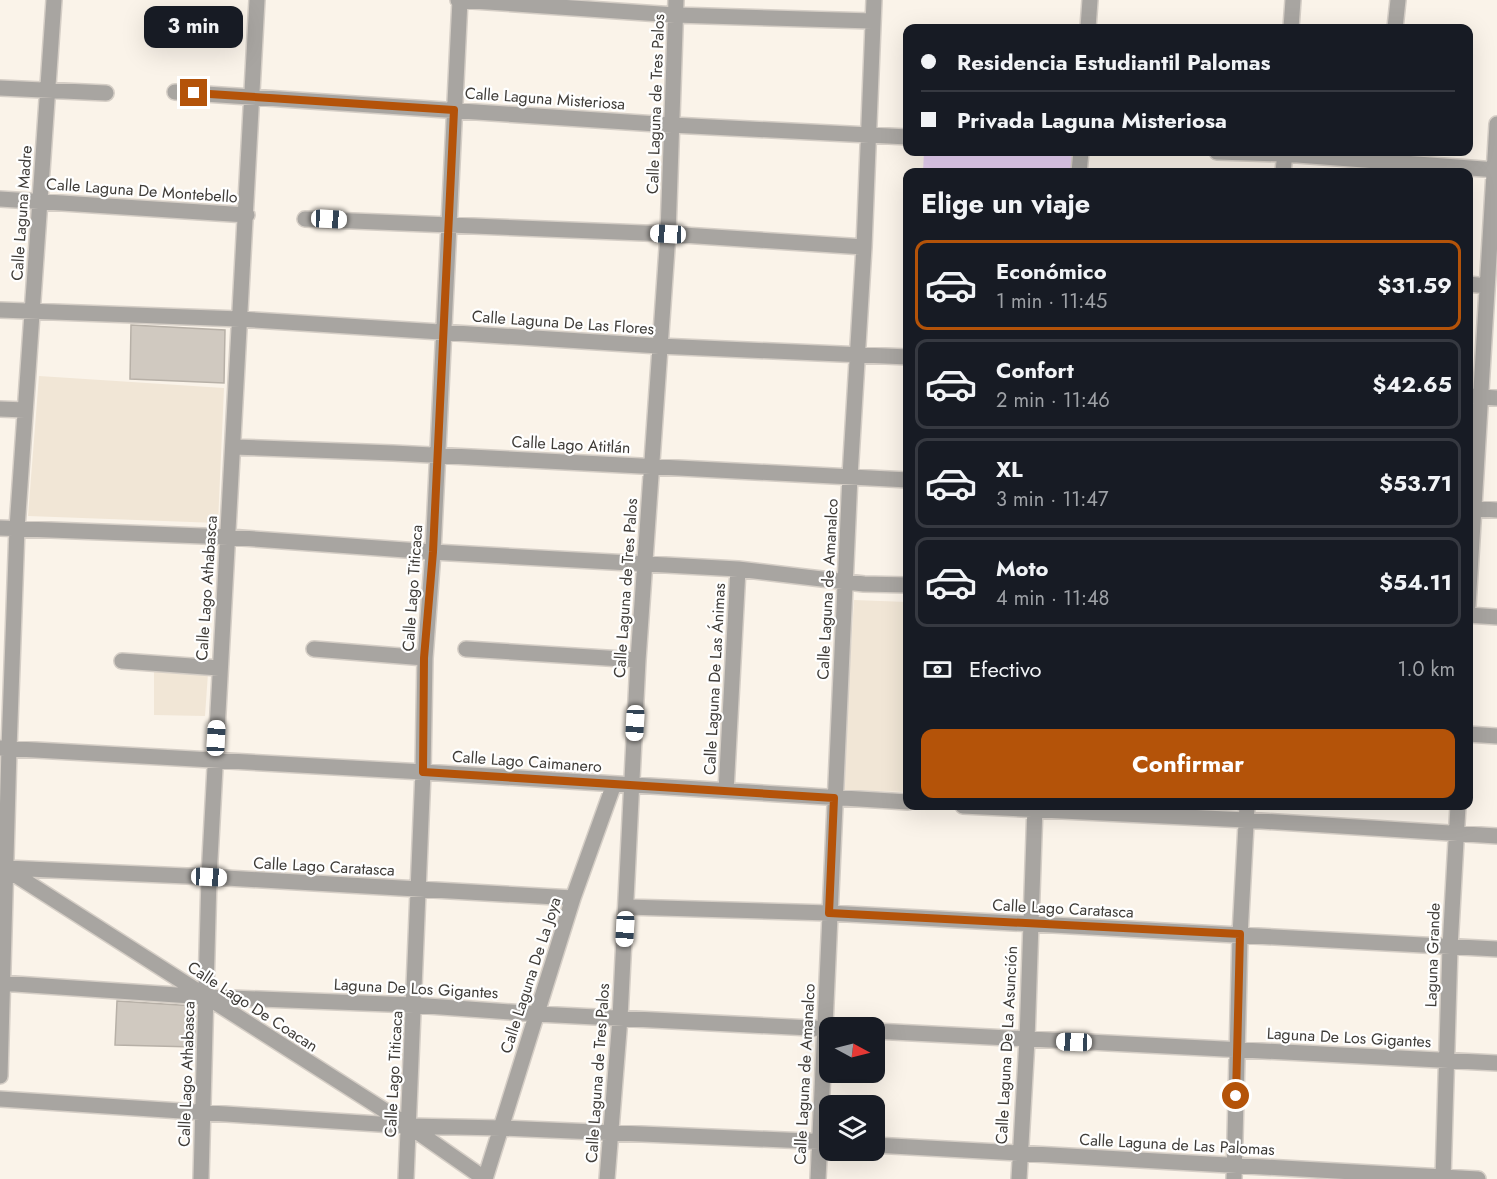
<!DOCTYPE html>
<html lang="es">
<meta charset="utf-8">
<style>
:root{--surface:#171b24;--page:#242831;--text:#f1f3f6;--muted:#9ea1a6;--line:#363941;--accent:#b45309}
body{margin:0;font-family:Jost,sans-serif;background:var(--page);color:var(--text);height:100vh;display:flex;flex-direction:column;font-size:22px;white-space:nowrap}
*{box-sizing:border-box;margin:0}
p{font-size:20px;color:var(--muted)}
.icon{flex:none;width:33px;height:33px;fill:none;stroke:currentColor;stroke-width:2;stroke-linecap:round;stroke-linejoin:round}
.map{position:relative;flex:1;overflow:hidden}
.side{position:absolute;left:903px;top:168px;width:570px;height:642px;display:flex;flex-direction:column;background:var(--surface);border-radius:12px;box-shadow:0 6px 24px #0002}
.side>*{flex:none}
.top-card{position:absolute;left:903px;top:24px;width:570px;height:132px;border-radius:12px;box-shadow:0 6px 24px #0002;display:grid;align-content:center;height:132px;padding:0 18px;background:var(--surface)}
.needle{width:39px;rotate:97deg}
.tools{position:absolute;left:819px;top:1017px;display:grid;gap:12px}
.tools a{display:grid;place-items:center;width:66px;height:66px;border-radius:12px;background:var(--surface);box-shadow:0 6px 24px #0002;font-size:30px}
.end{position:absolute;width:27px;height:27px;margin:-14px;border:8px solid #b45309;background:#fff;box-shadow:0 0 0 3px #fff}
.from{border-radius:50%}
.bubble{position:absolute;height:42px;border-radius:12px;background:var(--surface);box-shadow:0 6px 24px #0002;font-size:20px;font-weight:700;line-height:42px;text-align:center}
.car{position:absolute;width:18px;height:36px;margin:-18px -9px;border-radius:8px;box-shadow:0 0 4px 2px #0007;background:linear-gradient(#fff 24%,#345 0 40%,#fff 0 76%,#345 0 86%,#fff 0)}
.top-card b{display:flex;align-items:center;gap:21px;height:57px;font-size:22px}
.top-card b+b{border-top:2px solid var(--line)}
.top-card i{width:15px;height:15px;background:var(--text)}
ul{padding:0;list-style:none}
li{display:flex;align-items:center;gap:18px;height:90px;margin:0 12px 9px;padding:0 6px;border:3px solid var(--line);border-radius:12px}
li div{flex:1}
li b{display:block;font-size:22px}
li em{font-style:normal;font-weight:700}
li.selected{border-color:var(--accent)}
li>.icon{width:54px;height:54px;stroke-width:1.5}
h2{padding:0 18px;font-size:27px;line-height:72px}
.pay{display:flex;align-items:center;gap:15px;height:66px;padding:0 18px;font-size:22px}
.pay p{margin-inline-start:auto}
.action{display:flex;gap:12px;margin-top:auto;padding:12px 18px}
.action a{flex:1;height:69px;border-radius:12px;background:var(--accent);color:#fff;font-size:24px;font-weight:700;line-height:69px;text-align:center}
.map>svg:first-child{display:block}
.built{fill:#f1e6d6}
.green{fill:#e5cef1}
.building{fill:#d0c9c0;stroke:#b7b0a7;stroke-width:1.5}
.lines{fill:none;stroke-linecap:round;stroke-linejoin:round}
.minor-casing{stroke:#d5cec6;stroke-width:18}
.minor{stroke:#a8a5a1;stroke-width:15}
.route{stroke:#b45309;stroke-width:8}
.labels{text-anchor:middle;stroke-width:4.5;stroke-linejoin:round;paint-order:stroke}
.street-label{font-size:16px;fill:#3f3c38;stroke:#fff}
</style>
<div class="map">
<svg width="1497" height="1179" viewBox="0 0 1497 1179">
<rect width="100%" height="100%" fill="#faf3e9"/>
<path class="built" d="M 39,376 L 224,388 L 218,523 L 28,516 Z
M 854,600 L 907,602 L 907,792 L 842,790 Z
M 154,669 L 208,673 L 205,716 L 154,715 Z"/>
<path class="green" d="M 924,152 L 1072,152 L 1071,172 L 923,172 Z"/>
<path class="building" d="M 131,325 L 225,330 L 224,383 L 130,379 Z
M 117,1001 L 195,1006 L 195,1047 L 115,1045 Z"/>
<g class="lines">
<g class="minor-casing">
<path id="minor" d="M 458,0 L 675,15 L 872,21
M 1088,28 L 1090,0
M 1291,28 L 1293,0
M 1395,28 L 1398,0
M 0,88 L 106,93
M 175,92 L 672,125 L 908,137
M 1217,152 L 1284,154 L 1497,170
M 1079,172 L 1081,152
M 1283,172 L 1285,152
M 0,199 L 247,215
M 305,219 L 668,234 L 864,247
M 1468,284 L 1487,286
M 0,310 L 240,319 L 659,346 L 908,357
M 1468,396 L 1497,398
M 0,409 L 25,410
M 233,447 L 393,453 L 908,480
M 1468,508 L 1497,510
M 0,528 L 228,537 L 433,552 L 738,569 L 864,584 L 908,585
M 1468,606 L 1497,124
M 1468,615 L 1497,617
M 314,649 L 425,658
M 466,649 L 638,660
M 122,661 L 219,668
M 1468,734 L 1497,736
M 0,748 L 423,772 L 908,802
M 726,791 L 738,569
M 963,806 L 1246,820 L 1497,836
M 0,865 L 409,1126 L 485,1179
M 6,868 L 209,877 L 573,898
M 626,907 L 829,913 L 1497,949
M 0,983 L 206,997 L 414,1005 L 537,1014 L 830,1029
M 874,1031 L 1497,1063
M 0,1076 L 9,749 L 17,528 L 54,0
M 0,1099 L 409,1126 L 501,1128 L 830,1142
M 874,1145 L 1478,1179
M 201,1179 L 209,877 L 257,0
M 406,1179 L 423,772 L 425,658 L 433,552 L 460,0
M 485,1179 L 573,898 L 614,784
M 607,1179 L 620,1018 L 638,660 L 668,234 L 676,0
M 818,1179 L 850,476 L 864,247 L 874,0
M 1019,1179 L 1027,1040 L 1035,806
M 1234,1179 L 1240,935 L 1247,806
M 1443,1179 L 1450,947 L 1458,806"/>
</g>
<use href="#minor" class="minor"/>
</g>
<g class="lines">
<path class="route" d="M 194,93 L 454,110 L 433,552 L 424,658 L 423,772 L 834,798 L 829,913 L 1240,934 L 1236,1096"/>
</g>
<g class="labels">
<g class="street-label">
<text transform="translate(545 98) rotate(4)" y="6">Calle Laguna Misteriosa</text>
<text transform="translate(655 104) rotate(-88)" y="6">Calle Laguna de Tres Palos</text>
<text transform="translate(142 190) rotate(4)" y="6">Calle Laguna De Montebello</text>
<text transform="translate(21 213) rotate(-86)" y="6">Calle Laguna Madre</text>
<text transform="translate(563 322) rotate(4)" y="6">Calle Laguna De Las Flores</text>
<text transform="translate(571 444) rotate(3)" y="6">Calle Lago Atitlán</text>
<text transform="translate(206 588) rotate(-86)" y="6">Calle Lago Athabasca</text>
<text transform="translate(412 588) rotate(-86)" y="6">Calle Lago Titicaca</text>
<text transform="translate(625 588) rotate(-86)" y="6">Calle Laguna de Tres Palos</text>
<text transform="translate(827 589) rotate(-87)" y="6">Calle Laguna de Amanalco</text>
<text transform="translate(714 679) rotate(-87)" y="6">Calle Laguna De Las Ánimas</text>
<text transform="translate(527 761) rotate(4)" y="6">Calle Lago Caimanero</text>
<text transform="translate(324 866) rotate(3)" y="6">Calle Lago Caratasca</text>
<text transform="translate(1063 908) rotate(3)" y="6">Calle Lago Caratasca</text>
<text transform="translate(1432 955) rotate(-88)" y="6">Laguna Grande</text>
<text transform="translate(530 975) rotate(-72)" y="6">Calle Laguna De La Joya</text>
<text transform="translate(416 988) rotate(3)" y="6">Laguna De Los Gigantes</text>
<text transform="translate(253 1006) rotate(33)" y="6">Calle Lago De Coacan</text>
<text transform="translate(1349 1037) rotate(3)" y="6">Laguna De Los Gigantes</text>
<text transform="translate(1006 1045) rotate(-87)" y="6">Calle Laguna De La Asunción</text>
<text transform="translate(597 1073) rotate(-86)" y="6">Calle Laguna de Tres Palos</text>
<text transform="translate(186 1074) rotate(-88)" y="6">Calle Lago Athabasca</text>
<text transform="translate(393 1074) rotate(-87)" y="6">Calle Lago Titicaca</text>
<text transform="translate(804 1074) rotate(-87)" y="6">Calle Laguna de Amanalco</text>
<text transform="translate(1177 1144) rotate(3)" y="6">Calle Laguna de Las Palomas</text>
</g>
</g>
</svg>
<div class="tools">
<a><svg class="needle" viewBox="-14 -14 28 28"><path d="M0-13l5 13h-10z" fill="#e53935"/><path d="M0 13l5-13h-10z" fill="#9ea1a6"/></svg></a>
<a><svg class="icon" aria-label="layers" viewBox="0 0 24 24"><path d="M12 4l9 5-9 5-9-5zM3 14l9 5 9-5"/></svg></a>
</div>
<i class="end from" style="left:1236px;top:1096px"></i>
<i class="end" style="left:194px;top:93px"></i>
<div class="bubble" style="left:144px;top:6px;width:99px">3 min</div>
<i class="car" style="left:329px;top:219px;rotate:93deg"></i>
<i class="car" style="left:668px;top:234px;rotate:273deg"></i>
<i class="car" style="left:635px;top:723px;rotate:183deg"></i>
<i class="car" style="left:216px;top:738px;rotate:3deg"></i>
<i class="car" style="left:209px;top:877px;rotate:93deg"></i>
<i class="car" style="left:625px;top:929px;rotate:183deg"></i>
<i class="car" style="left:1074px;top:1042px;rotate:272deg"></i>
<div class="top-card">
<b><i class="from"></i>Residencia Estudiantil Palomas</b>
<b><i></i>Privada Laguna Misteriosa</b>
</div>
<section class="side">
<h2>Elige un viaje</h2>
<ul>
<li class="selected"><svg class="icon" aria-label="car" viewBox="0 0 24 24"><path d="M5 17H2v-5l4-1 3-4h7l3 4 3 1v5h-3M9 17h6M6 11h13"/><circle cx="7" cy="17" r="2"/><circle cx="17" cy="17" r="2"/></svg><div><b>Económico</b><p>1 min · 11:45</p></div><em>$31.59</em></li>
<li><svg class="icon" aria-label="car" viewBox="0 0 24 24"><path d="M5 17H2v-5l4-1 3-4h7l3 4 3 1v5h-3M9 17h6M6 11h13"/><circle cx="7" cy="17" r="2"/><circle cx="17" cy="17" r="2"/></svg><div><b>Confort</b><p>2 min · 11:46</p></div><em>$42.65</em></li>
<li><svg class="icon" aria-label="car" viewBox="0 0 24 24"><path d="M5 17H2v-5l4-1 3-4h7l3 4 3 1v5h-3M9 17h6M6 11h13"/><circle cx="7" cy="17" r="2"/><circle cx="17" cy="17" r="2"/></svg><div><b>XL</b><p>3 min · 11:47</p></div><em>$53.71</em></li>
<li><svg class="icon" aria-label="car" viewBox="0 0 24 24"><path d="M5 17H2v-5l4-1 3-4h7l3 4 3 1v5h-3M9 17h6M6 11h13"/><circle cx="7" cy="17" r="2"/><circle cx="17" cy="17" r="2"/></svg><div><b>Moto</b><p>4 min · 11:48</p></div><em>$54.11</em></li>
</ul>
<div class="pay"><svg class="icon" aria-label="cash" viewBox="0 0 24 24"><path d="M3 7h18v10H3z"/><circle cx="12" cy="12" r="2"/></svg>Efectivo<p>1.0 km</p></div>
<div class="action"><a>Confirmar</a></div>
</section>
</div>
